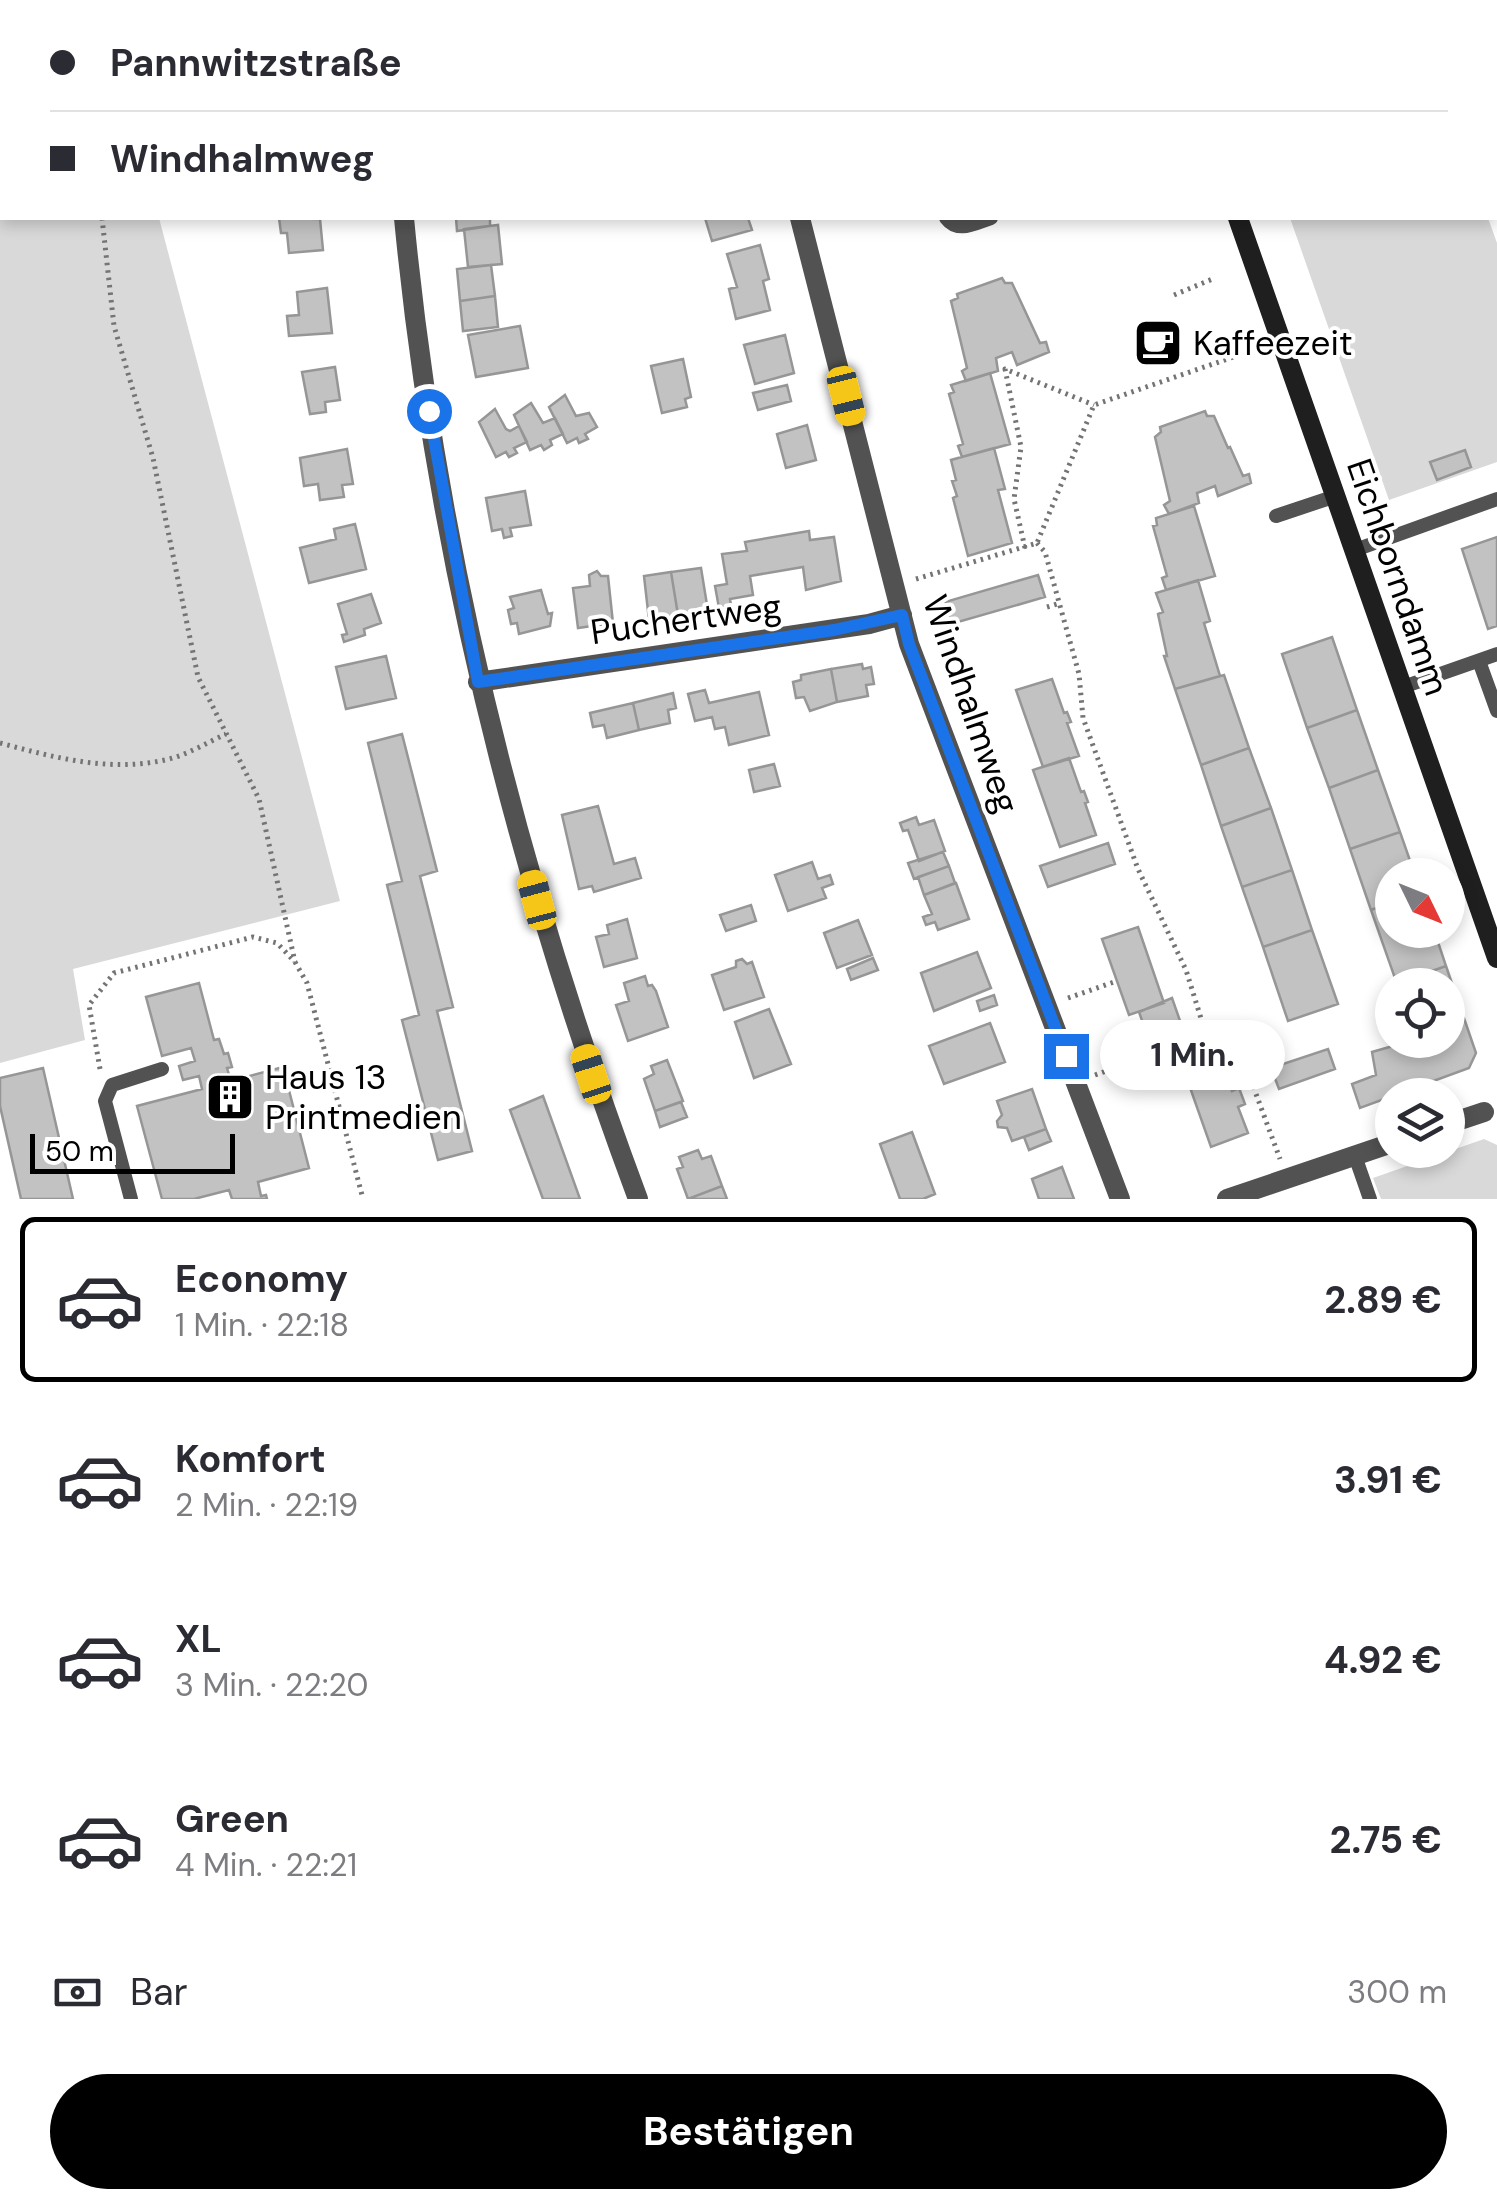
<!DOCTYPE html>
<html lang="de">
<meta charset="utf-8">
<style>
:root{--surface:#fff;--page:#f2f2f3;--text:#2b2b33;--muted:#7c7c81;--line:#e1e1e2;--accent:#000}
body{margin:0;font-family:"DM Sans",sans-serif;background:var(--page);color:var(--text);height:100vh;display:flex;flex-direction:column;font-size:38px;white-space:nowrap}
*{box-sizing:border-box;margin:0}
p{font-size:32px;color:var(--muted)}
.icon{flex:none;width:55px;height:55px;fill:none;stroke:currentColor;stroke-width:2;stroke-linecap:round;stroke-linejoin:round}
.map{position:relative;height:1199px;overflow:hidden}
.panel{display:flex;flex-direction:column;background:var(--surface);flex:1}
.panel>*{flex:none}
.top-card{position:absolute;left:0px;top:0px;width:1498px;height:220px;box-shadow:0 5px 15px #0003;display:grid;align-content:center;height:220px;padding:0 50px;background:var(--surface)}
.needle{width:65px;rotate:133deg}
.buttons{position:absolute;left:1375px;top:858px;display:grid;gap:20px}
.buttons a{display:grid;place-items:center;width:90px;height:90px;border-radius:50%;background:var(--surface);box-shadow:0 5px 15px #0003;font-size:50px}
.scale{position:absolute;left:30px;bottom:25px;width:205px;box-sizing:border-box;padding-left:10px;border:5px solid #000;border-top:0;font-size:28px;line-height:35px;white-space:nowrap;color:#000;-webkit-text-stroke:8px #fff;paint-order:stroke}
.end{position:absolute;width:45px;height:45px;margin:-22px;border:12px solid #1a73e8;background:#fff;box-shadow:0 0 0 5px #fff}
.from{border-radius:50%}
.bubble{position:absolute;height:70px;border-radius:35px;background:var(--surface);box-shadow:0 5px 15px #0003;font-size:32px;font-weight:700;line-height:70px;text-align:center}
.car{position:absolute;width:30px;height:60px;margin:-30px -15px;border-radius:12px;box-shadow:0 0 8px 2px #0007;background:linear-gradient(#f5c518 24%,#345 0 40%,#f5c518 0 76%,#345 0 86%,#f5c518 0)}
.top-card b{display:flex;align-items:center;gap:35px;height:95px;font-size:38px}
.top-card b+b{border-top:2px solid var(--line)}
.top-card i{width:25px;height:25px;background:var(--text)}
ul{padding:18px 0 0;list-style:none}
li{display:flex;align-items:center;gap:30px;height:165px;margin:0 20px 15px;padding:0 30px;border:5px solid transparent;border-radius:15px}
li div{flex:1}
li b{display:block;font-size:38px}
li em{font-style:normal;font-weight:700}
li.active{border-color:var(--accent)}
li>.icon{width:90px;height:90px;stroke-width:1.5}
.pay{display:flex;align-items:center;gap:25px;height:110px;padding:0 50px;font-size:38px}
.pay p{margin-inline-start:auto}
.cta{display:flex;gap:20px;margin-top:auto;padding:20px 50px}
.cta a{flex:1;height:115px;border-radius:60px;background:var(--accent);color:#fff;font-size:40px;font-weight:700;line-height:115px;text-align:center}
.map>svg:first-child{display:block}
.green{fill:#d9d9d9}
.building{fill:#c2c2c2;stroke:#969696;stroke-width:2.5}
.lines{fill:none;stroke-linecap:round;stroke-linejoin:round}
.path{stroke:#747474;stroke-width:5;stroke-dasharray:2.5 5;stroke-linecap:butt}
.service{stroke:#525252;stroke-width:14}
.minor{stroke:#525252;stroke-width:20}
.secondary{stroke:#1f1f1f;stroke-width:20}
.route{stroke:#1a73e8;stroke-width:12}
.labels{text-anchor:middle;stroke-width:8;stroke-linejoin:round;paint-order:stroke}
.poi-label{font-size:35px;fill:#000;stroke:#fff;text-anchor:start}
.street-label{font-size:35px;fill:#000;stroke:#fff}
</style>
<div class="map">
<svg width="1497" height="1199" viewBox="0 0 1497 1199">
<rect width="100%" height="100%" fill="#fff"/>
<path class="green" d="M 0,0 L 102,0 L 103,2 L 2,2 L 2,218 L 159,218 L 340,901 L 73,969 L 85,1040 L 0,1063 Z
M 1290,218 L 1488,218 L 1497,243 L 1497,462 L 1389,500 Z
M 1484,1139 L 1497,1145 L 1497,1199 L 1381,1199 L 1373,1178 Z"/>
<path class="building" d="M 1391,0 L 1482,0 L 1475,2 Z
M 1497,94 L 1497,176 L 1495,170 Z
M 279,218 L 320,219 L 323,250 L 289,253 L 287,233 L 281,233 Z
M 456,218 L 490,218 L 490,226 L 457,231 Z
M 705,218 L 748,218 L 752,230 L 712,241 Z
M 498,225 L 502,264 L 468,267 L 464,229 Z
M 760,245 L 769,279 L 763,281 L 770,310 L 736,319 L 729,289 L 737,287 L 727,254 Z
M 491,265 L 495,296 L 460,301 L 457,269 Z
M 1002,278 L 1005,283 L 1012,283 L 1040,343 L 1046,342 L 1049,352 L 1017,365 L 1012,352 L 996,358 L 998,371 L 966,381 L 962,371 L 967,368 L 951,301 L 958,298 L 957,294 Z
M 327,288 L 332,333 L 289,336 L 287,316 L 299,315 L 297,292 Z
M 495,296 L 498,327 L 463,331 L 460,301 Z
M 520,326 L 528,368 L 476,377 L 468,335 Z
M 785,335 L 794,373 L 755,384 L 744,345 Z
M 683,359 L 691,397 L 685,399 L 687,407 L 662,413 L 651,366 Z
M 335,367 L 340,400 L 325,402 L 326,412 L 310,414 L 302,372 Z
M 990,373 L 1010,444 L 962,457 L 958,446 L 963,444 L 949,394 L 954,392 L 951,385 Z
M 787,385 L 791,401 L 758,410 L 753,393 Z
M 565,395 L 576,416 L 589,413 L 597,427 L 585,434 L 588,439 L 579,443 L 577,438 L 567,443 L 549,407 Z
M 531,403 L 543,423 L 555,418 L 563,434 L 550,440 L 552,445 L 544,450 L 541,445 L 530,450 L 514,415 Z
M 495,409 L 506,429 L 510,431 L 519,426 L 527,442 L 514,448 L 517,453 L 509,457 L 506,452 L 496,457 L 479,422 Z
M 1205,411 L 1207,416 L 1214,416 L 1228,448 L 1230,447 L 1243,476 L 1249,474 L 1251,483 L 1218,496 L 1215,486 L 1197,493 L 1199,503 L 1169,514 L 1164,505 L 1170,501 L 1155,437 L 1161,432 L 1160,427 Z
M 807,425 L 816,460 L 786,468 L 777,434 Z
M 994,448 L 1005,489 L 998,490 L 1012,543 L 968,556 L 953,498 L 957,496 L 952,481 L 956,480 L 951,460 Z
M 347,449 L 353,484 L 342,485 L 344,497 L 320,500 L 318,484 L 304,486 L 300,458 Z
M 1465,450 L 1471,467 L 1437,480 L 1430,462 Z
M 525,491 L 531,525 L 510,528 L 512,536 L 504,538 L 502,529 L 492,531 L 486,498 Z
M 1194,506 L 1215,576 L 1166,590 L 1162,578 L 1167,576 L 1153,526 L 1157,525 L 1156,518 Z
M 355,524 L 366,569 L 309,583 L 300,548 L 336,539 L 334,529 Z
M 809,531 L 810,540 L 834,537 L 841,581 L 806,590 L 803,567 L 750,576 L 753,595 L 730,599 L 731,605 L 719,608 L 715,586 L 727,584 L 722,554 L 747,551 L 745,542 Z
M 1497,537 L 1497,626 L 1488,629 L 1462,549 Z
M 701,568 L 708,611 L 678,615 L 671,572 Z
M 597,571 L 601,576 L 608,576 L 613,623 L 578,628 L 573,588 L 590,586 L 589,575 Z
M 671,572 L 678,615 L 649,620 L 644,576 Z
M 1038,575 L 1045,597 L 951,624 L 945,602 Z
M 1198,580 L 1210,621 L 1204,623 L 1220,676 L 1175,689 L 1164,656 L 1167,656 L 1158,614 L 1163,612 L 1156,593 Z
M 541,590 L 548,614 L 552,613 L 550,626 L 519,634 L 517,623 L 511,624 L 508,610 L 514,608 L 510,597 Z
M 371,594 L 381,623 L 364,629 L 365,635 L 344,642 L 342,635 L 347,634 L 338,604 Z
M 1332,637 L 1357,710 L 1307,728 L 1282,654 Z
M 386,656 L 396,698 L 346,709 L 336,667 Z
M 862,664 L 863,669 L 871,667 L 874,684 L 866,685 L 868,696 L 837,702 L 831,669 Z
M 831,669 L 837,702 L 810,711 L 804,697 L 796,698 L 793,682 L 801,680 L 801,675 Z
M 1224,675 L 1249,748 L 1201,765 L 1175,689 Z
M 1052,679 L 1064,713 L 1067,712 L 1071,722 L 1067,723 L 1079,756 L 1043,767 L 1016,690 Z
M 705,690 L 709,703 L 759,692 L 769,735 L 729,745 L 725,727 L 715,729 L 712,717 L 695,721 L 688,694 Z
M 673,693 L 676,708 L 668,710 L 670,723 L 639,730 L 633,703 Z
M 633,703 L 639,730 L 607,738 L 604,725 L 593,727 L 590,713 Z
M 1357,710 L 1378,770 L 1329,788 L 1307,728 Z
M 402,734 L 437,871 L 420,876 L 453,1007 L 437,1011 L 472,1151 L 438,1160 L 402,1020 L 419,1015 L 387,885 L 402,881 L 368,743 Z
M 1249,748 L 1271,808 L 1221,826 L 1201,765 Z
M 1069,758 L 1081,792 L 1084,791 L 1088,802 L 1085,803 L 1096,835 L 1060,847 L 1033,770 Z
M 774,764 L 780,786 L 754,792 L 749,770 Z
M 1378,770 L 1400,832 L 1350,849 L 1329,788 Z
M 598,806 L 614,864 L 635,858 L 641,878 L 594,892 L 592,886 L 579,889 L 562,815 Z
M 1271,808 L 1292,870 L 1242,887 L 1221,826 Z
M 916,817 L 919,825 L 934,820 L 945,851 L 919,861 L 908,830 L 903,831 L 900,823 Z
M 1400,832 L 1415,875 L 1392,875 L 1392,902 L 1371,910 L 1350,849 Z
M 1108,843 L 1115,864 L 1048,887 L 1040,866 Z
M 943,852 L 949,866 L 914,879 L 908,863 Z
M 812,862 L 818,879 L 830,875 L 833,884 L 822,888 L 826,898 L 788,911 L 775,875 Z
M 949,866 L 955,883 L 924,895 L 918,877 Z
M 1292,870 L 1312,930 L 1263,947 L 1242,887 Z
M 956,883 L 969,919 L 938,930 L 935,922 L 926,925 L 923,917 L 932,914 L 924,895 Z
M 1392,902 L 1392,930 L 1434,930 L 1446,966 L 1397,984 L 1371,910 Z
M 751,905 L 756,921 L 726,931 L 720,915 Z
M 627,919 L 637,958 L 604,967 L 596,937 L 609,934 L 607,925 Z
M 858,920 L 872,955 L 837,968 L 824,933 Z
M 1138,927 L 1164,1003 L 1129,1015 L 1102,939 Z
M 1312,930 L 1338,1004 L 1288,1021 L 1263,947 Z
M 977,952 L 991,988 L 934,1011 L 921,973 Z
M 873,958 L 878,970 L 851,980 L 847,969 Z
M 742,959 L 747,964 L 752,962 L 764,997 L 724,1010 L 712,975 L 736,967 L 736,961 Z
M 1446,966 L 1476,1053 L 1469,1068 L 1360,1108 L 1352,1084 L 1376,1075 L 1372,1052 L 1414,1040 L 1448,1040 L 1448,985 L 1401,985 L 1400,982 Z
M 645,976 L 648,986 L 652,985 L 656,991 L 668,1027 L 628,1041 L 616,1005 L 629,1001 L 624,983 Z
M 199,983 L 214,1040 L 219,1039 L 224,1054 L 228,1053 L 232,1067 L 227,1068 L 231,1081 L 283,1067 L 309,1168 L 258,1182 L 261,1196 L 266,1195 L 267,1199 L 232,1199 L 229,1190 L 194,1199 L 162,1199 L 137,1106 L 202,1089 L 199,1076 L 183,1080 L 179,1066 L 195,1061 L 191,1048 L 162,1056 L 146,997 Z
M 994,995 L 997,1005 L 980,1011 L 977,1001 Z
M 1172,998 L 1199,1075 L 1166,1088 L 1139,1012 Z
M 769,1009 L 791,1064 L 754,1078 L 735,1022 Z
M 990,1023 L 1005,1062 L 944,1084 L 929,1046 Z
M 1328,1049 L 1335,1069 L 1279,1089 L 1271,1068 Z
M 667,1060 L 683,1101 L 655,1111 L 644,1079 L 654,1074 L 651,1066 Z
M 1223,1066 L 1232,1091 L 1239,1088 L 1245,1104 L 1238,1107 L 1248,1133 L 1211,1147 L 1187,1079 Z
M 43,1068 L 73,1199 L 21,1199 L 0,1106 L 0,1078 Z
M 1032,1089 L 1046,1129 L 1012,1141 L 1007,1128 L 998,1127 L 997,1121 L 1002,1115 L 997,1101 Z
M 543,1096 L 580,1199 L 543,1199 L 510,1110 Z
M 681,1102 L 687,1117 L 660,1127 L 655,1111 Z
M 1046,1129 L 1051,1141 L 1029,1150 L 1024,1137 Z
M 912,1132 L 935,1194 L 923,1199 L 900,1199 L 880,1144 Z
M 698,1150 L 702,1159 L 711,1156 L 722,1186 L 688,1199 L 677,1169 L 683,1167 L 679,1157 Z
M 1062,1167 L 1074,1199 L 1039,1199 L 1032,1179 Z
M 722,1186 L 727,1199 L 688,1199 Z"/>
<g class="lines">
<path class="path" d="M 41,2 L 42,0
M 0,61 L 2,55
M 1495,213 L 1497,218
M 102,218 L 114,326 L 153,458 L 198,677 L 259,799 L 295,962
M 1174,295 L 1215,278
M 1037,543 L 1045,552 L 1079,674 L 1083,718 L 1138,869 L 1186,970 L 1208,1041 L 1242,1056 L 1280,1159
M 1025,548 L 1014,499 L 1021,447 L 1005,369 L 1094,405
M 916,579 L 1037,543 L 1094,405 L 1242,354
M 1047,607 L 1060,603
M 0,743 C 56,758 112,773 169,759 C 189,754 208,742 226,734
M 1068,998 L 1117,981
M 100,1069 L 89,1005 L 114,973 L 253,937 L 277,943 L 295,962 L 307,983 L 363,1199
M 1095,1075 L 1154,1054"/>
<path class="service" d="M 179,0 L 180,2
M 919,2 L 920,0
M 1495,28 L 1497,27
M 946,218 C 958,234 975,223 991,218
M 1276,516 L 1336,496
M 1355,550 L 1497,499
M 1479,661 L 1497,711
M 1403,687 L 1497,654
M 1355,1156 L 1370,1199
M 131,1199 L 105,1101 L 112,1085 L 162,1069"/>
<path class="minor" d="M 394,0 L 395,2
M 744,0 L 744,2
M 404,218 C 436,554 520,883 638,1199
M 800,218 L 909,644 L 1120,1199
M 478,682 L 869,624 L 902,615
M 1448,1124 L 1484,1112
M 1227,1199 L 1392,1143"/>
<path class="secondary" d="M 1163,0 L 1164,2
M 1238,218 L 1497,958"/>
</g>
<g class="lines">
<path class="route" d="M 429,411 L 478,682 L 834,630 L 902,615 L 909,644 L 1066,1056"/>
</g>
<defs>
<g id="cafe-square" transform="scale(2.5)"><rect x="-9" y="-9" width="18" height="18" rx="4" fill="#000" stroke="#fff"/><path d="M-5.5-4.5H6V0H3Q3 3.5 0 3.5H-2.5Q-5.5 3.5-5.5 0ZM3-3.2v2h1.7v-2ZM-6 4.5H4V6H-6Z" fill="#fff"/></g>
<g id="building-square" transform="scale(2.5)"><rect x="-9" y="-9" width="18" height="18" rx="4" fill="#000" stroke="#fff"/><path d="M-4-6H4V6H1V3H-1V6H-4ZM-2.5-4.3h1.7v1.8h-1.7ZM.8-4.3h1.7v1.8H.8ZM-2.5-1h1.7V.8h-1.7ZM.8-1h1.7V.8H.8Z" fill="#fff"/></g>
</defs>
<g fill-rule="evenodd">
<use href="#cafe-square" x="1158" y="343"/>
<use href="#building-square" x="230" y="1097"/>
</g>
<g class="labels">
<g class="poi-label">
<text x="1193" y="355">Kaffeezeit</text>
<text x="265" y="1089">Haus 13<tspan x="265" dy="40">Printmedien</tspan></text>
</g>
<g class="street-label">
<text transform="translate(1398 577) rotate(71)" y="12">Eichborndamm</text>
<text transform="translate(686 619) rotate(-8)" y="12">Puchertweg</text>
<text transform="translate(971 704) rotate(71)" y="12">Windhalmweg</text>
</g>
</g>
</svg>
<div class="buttons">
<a><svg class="needle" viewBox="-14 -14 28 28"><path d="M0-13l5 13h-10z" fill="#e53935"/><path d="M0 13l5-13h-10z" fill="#7c7c81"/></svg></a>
<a><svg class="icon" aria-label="locate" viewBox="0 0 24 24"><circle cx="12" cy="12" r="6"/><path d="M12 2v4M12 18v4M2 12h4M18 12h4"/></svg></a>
<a><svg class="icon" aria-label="layers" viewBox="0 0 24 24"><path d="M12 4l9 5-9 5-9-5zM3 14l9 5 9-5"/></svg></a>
</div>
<div class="scale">50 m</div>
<i class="end from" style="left:429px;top:411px"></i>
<i class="end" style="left:1066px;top:1056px"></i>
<div class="bubble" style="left:1100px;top:1020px;width:185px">1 Min.</div>
<i class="car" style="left:846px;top:396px;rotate:166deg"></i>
<i class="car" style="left:537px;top:900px;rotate:345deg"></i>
<i class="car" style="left:591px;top:1074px;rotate:342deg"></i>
<div class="top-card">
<b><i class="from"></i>Pannwitzstraße</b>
<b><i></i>Windhalmweg</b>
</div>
</div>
<section class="panel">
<ul>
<li class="active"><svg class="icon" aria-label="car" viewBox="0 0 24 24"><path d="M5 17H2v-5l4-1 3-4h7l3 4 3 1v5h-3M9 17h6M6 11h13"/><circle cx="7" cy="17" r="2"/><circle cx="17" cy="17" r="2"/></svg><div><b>Economy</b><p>1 Min. · 22:18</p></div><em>2.89 €</em></li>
<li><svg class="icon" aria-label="car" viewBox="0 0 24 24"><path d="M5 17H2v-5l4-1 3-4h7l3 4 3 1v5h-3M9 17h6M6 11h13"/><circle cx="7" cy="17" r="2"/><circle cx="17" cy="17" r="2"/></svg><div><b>Komfort</b><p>2 Min. · 22:19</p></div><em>3.91 €</em></li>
<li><svg class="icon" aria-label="car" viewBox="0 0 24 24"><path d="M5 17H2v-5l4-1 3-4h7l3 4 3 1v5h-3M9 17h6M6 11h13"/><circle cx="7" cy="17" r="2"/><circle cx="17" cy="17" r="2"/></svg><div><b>XL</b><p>3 Min. · 22:20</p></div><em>4.92 €</em></li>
<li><svg class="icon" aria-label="car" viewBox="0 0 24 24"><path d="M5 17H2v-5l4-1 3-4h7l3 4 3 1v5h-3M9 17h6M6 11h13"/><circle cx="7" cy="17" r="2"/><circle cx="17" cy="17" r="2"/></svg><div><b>Green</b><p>4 Min. · 22:21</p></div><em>2.75 €</em></li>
</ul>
<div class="pay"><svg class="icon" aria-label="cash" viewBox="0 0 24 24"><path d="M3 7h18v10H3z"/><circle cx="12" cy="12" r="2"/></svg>Bar<p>300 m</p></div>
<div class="cta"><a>Bestätigen</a></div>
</section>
